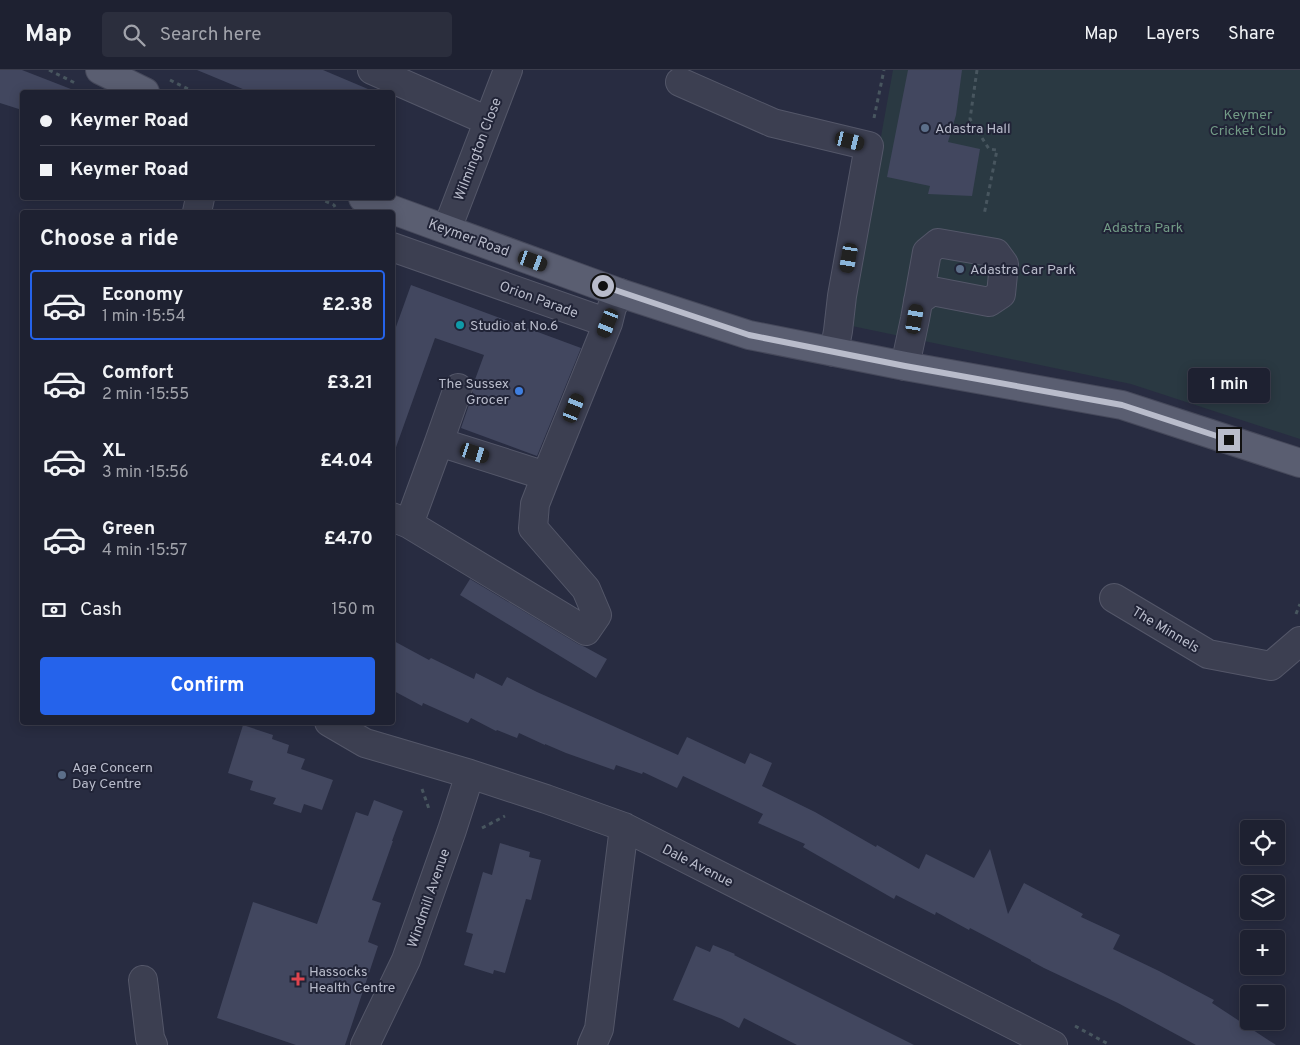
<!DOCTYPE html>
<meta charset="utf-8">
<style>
:root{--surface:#1e2131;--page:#2b2e3d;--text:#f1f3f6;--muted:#a1a3ab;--line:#3c3e4d;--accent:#2563eb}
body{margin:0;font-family:Overpass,sans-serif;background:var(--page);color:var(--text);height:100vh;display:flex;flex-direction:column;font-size:19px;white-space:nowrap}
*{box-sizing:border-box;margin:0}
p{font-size:16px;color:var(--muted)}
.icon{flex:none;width:28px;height:28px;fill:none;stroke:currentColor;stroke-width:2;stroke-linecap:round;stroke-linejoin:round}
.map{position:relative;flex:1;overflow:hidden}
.details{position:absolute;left:20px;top:140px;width:375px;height:515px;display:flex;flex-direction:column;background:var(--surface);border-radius:5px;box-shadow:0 2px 12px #0003,0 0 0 1px var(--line)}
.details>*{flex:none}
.banner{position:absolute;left:20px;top:20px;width:375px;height:110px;border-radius:5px;box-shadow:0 2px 12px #0003,0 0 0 1px var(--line);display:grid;align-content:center;height:110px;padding:0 20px;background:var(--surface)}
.buttons{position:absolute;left:1240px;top:750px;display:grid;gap:10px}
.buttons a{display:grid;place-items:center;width:45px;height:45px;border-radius:5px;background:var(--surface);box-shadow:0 2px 12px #0003,0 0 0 1px var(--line);font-size:25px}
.end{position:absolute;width:22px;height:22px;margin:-11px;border:6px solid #b9bccb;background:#111;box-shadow:0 0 0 2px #111}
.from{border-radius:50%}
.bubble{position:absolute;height:35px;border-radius:5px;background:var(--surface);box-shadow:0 2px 12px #0003,0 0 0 1px var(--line);font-size:16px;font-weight:700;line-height:35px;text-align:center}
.car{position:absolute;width:15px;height:30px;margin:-15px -8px;border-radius:6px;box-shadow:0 0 4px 1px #0007;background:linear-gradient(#222 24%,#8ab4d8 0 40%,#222 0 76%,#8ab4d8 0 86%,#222 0)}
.banner b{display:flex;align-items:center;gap:18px;height:48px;font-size:19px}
.banner b+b{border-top:1px solid var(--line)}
.banner i{width:12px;height:12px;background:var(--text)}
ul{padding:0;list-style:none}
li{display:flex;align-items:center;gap:15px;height:70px;margin:0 10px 8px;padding:0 10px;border:2px solid transparent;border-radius:5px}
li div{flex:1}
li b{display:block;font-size:19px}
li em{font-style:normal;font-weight:700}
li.current{border-color:var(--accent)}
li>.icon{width:45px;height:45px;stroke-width:1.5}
h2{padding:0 20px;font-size:22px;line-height:60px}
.pay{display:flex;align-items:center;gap:12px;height:55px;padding:0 20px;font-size:19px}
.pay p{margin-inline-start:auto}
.cta{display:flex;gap:10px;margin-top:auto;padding:10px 20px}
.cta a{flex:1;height:58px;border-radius:5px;background:var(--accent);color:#fff;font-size:20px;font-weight:700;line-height:58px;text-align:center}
header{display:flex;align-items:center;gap:30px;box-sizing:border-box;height:70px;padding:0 25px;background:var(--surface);border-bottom:1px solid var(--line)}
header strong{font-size:24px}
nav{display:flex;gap:28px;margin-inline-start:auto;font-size:18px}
.search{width:350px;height:45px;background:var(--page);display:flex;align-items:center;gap:12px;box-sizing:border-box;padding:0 18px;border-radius:5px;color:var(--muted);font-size:19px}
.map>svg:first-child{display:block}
.green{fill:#2a3942}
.building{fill:#42475f}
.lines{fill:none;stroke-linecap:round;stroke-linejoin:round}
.minor-casing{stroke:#545769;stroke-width:30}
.major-casing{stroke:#46495b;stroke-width:30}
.path{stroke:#48565f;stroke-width:3;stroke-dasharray:4 4;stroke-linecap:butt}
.minor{stroke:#3c3f51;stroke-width:28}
.major{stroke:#5a5e71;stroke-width:28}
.route{stroke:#b9bccb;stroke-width:6}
.service-dot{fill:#5c6f8a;stroke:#212437;stroke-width:2}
.culture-dot{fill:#0f9aa8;stroke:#212437;stroke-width:2}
.shop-dot{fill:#3f7fe0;stroke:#212437;stroke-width:2}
.health-dot{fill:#e0444e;stroke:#212437;stroke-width:2}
.labels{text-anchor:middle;stroke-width:4;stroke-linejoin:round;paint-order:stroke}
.park-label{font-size:14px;fill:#729b86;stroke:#212437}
.poi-label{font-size:14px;fill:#b9bccb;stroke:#212437;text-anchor:start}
.street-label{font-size:14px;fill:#b9bccb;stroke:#212437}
</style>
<header>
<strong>Map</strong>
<div class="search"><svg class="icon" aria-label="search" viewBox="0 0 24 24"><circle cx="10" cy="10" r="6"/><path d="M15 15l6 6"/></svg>Search here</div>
<nav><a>Map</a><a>Layers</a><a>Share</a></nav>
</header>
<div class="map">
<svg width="1300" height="975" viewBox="0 0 1300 975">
<rect width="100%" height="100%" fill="#282c41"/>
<path class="green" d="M 893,0 L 1300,0 L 1300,369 L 1131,314 L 847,255 Z"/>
<path class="building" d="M 0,0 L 22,0 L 76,21 L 75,22 L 22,22 L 22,40 L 0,33 Z
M 197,0 L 323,0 L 375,22 L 250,22 Z
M 908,0 L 962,0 L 956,45 L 948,72 L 980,79 L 972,126 L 928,124 L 930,116 L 887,107 Z
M 411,215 L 581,278 L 537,386 L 461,358 L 473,323 L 473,315 L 484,285 L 435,268 L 395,380 L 392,379 L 392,268 Z
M 470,509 L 578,574 L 585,577 L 607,589 L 596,608 L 460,525 Z
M 392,570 L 429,590 L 431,588 L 474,609 L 476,603 L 502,616 L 507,607 L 537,622 L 678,685 L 687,667 L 745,694 L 750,683 L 772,693 L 762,716 L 815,742 L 876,777 L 877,775 L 919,799 L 926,784 L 974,808 L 990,779 L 1008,844 L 1024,813 L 1083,844 L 1081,847 L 1120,865 L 1113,879 L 1159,901 L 1214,930 L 1212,933 L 1276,975 L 1196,975 L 1118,933 L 1044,898 L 1031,891 L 1031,890 L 970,858 L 969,860 L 936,842 L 935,845 L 896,825 L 894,829 L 803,777 L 805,774 L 758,753 L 763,744 L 683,706 L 677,718 L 643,702 L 642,704 L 616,695 L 614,700 L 566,683 L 545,674 L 545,675 L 519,663 L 517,668 L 497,660 L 496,661 L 471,648 L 468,653 L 423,633 L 422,636 L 392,620 Z
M 243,655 L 273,665 L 272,669 L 289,675 L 287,683 L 305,689 L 301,699 L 333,710 L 322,740 L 304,734 L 301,743 L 273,734 L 276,728 L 250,720 L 253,711 L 228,703 Z
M 374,730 L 403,741 L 392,771 L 393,771 L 372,830 L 381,833 L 368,872 L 378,876 L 345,975 L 296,975 L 217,948 L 253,832 L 317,854 L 356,742 L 368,746 Z
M 500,773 L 530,782 L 529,787 L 541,790 L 531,830 L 526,829 L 505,903 L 494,900 L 493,904 L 464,895 L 473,864 L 466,862 L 483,802 L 492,805 Z
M 713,875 L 735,884 L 734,885 L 914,975 L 797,975 L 744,948 L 739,958 L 722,949 L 673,930 L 696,876 L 710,882 Z"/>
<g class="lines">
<g class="minor-casing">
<path id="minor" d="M 372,0 L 488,51
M 680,12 L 773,53 L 869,76 L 842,226 L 838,261 L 834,282
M 197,142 L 200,128
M 447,159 L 508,0
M 392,177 L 608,253
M 905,296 L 915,249 L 927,182 L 938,173 L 996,183 L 1004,194 L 1001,224 L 989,232 L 932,221 L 918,231
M 439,372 L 458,318
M 392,447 L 409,454 L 439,372 L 546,406 L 608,253 L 612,237 L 620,223
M 409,454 L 586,561 L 597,545 L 586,519 L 533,458 L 535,434 L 546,406
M 1114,528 L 1208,584 L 1271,596 L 1300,571
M 329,652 L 365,673 L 470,704 L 546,729 L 624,757 L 1053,975
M 143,910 L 150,968 L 153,975
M 365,975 L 406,890 L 452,760 L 470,704
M 592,975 L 599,959 L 624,757"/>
</g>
<g class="major-casing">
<path id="major" d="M 100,0 L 145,22
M 363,128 L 382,136 L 620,223 L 749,265 L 905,296 L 1122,335 L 1300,393"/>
</g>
<path class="path" d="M 49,0 L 75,13
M 977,0 L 970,49 L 989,79 L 997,80 L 984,145
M 170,10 L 194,22
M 874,48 L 884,0
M 318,128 L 334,135 L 335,137
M 1296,544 L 1300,534
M 422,719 L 429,739
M 482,758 L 505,746
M 1075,956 L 1110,975"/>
<use href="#minor" class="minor"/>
<use href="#major" class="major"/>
</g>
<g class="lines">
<path class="route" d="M 603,216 L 749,265 L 905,296 L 1122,335 L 1229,370"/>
</g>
<g class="service-dot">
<circle cx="925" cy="58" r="5"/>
<circle cx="960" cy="199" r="5"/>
<circle cx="62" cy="705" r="5"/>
</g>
<circle class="culture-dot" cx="460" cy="255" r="5"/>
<circle class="shop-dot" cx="519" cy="321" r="5"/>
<path class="health-dot" d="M295.5 901.5h5v5h5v5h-5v5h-5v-5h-5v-5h5z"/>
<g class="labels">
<g class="park-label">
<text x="1248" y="49">Keymer<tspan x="1248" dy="16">Cricket Club</tspan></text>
<text x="1143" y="162">Adastra Park</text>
</g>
<g class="poi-label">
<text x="935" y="63">Adastra Hall</text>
<text x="970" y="204">Adastra Car Park</text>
<text x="470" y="260">Studio at No.6</text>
<text x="509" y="318" text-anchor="end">The Sussex<tspan x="509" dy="16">Grocer</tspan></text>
<text x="72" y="702">Age Concern<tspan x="72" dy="16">Day Centre</tspan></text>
<text x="309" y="906">Hassocks<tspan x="309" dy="16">Health Centre</tspan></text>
</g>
<g class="street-label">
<text transform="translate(477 79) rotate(-69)" y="5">Wilmington Close</text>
<text transform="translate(469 167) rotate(20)" y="5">Keymer Road</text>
<text transform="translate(539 229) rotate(20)" y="5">Orion Parade</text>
<text transform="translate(1166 559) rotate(31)" y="5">The Minnels</text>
<text transform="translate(698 795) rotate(27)" y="5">Dale Avenue</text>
<text transform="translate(428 828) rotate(-71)" y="5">Windmill Avenue</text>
</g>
</g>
</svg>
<div class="buttons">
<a><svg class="icon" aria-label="locate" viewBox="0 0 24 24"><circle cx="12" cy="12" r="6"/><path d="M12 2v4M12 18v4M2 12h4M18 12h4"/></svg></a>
<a><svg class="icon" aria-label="layers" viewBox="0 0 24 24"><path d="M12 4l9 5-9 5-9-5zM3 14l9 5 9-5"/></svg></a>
<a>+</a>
<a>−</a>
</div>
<i class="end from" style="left:603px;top:216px"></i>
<i class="end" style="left:1229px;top:370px"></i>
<div class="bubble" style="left:1188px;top:298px;width:82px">1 min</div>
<i class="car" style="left:850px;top:71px;rotate:104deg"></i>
<i class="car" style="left:849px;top:188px;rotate:190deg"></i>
<i class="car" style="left:533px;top:191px;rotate:110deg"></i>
<i class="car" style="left:915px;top:249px;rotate:10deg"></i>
<i class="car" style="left:608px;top:253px;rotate:202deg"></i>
<i class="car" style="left:574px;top:338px;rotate:22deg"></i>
<i class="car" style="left:475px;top:383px;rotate:108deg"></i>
<div class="banner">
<b><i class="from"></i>Keymer Road</b>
<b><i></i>Keymer Road</b>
</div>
<section class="details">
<h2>Choose a ride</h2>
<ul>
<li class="current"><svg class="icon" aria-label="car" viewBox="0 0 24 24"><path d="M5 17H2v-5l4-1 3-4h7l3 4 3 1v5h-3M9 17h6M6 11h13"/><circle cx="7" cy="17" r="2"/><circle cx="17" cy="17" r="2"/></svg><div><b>Economy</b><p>1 min · 15:54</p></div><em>£2.38</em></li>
<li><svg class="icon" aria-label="car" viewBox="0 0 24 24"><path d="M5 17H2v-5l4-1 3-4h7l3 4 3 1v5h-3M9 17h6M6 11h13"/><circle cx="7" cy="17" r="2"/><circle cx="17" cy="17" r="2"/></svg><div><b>Comfort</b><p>2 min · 15:55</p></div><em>£3.21</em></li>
<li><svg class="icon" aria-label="car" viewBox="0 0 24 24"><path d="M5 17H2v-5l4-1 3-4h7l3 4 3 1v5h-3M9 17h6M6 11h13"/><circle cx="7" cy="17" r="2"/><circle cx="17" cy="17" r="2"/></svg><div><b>XL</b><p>3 min · 15:56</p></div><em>£4.04</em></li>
<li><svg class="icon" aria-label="car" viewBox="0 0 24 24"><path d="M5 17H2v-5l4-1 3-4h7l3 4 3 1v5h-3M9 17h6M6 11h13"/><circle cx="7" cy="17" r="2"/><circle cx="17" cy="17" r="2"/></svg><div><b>Green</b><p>4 min · 15:57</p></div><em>£4.70</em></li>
</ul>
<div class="pay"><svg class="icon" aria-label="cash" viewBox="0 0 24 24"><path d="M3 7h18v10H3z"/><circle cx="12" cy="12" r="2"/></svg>Cash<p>150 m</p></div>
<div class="cta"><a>Confirm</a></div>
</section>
</div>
